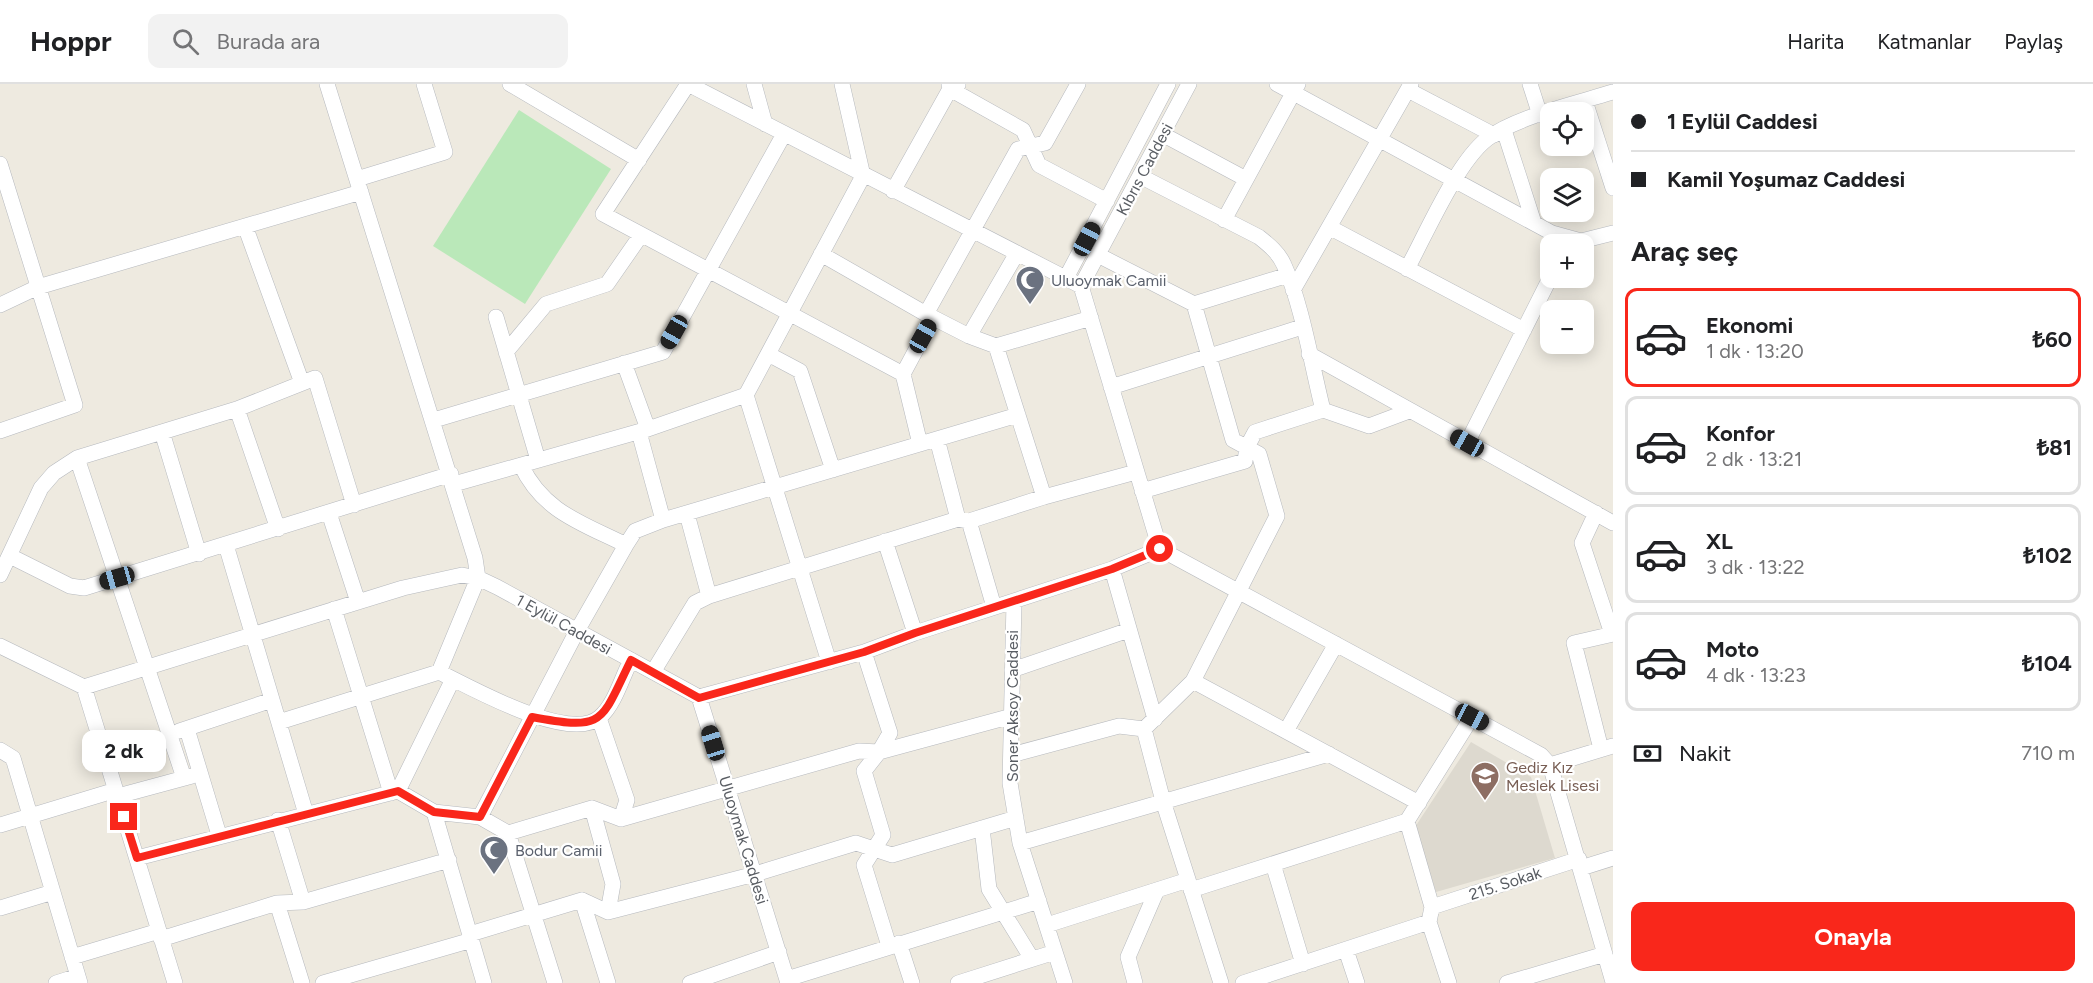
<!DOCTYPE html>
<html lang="tr">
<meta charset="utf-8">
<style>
:root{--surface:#fff;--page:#f2f2f2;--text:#202124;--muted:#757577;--line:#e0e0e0;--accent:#f9271b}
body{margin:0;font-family:Figtree,sans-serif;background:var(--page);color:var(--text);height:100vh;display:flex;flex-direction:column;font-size:22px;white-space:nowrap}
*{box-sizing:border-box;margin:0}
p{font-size:20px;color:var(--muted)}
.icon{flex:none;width:33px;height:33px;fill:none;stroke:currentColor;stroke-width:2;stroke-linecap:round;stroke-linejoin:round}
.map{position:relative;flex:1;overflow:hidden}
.details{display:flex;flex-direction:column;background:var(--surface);width:480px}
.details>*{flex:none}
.top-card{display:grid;align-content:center;height:132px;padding:0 18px;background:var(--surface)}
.tools{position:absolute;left:1540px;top:18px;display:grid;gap:12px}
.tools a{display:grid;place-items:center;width:54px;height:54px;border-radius:12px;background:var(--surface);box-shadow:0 3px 15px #0003;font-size:30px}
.end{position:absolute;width:27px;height:27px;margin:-14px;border:8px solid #f9271b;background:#fff;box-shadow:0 0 0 3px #fff}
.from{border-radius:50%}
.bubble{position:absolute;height:42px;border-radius:12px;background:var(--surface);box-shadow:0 3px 15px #0003;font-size:20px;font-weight:700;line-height:42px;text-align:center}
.car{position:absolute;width:18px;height:36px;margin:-18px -9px;border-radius:8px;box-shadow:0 0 4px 2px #0007;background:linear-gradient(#222 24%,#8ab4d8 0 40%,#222 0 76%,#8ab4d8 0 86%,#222 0)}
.top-card b{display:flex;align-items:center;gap:21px;height:57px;font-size:22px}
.top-card b+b{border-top:2px solid var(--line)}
.top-card i{width:15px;height:15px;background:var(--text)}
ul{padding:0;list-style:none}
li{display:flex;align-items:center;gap:18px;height:99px;margin:0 12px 9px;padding:0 6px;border:3px solid var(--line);border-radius:12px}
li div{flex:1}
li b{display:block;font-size:22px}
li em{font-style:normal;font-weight:700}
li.active{border-color:var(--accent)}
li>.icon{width:54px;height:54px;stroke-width:1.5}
h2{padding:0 18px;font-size:27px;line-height:72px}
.pay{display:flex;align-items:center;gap:15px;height:66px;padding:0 18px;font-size:22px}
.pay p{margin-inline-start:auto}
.action{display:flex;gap:12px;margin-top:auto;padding:12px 18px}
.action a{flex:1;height:69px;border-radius:12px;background:var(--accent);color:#fff;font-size:24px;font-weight:700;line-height:69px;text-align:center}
header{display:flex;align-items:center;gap:36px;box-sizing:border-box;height:84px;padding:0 30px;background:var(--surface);border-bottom:2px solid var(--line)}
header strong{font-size:28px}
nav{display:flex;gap:33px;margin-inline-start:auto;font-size:21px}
.search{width:420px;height:54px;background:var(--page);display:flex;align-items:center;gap:15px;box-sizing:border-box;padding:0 21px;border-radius:12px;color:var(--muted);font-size:22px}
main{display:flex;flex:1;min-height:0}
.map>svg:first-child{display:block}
.education{fill:#ddd9cf}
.green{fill:#bae8b9}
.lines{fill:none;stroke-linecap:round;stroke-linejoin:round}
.minor-casing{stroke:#b6b9be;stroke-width:16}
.minor{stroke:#fff;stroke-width:15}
.route{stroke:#f9271b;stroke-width:8}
.labels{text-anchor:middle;stroke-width:4.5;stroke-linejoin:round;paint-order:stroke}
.street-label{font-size:16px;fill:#595d63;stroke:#fff}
.worship-label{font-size:16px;fill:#5b616d;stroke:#fff;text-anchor:start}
.education-label{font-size:16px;fill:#785e54;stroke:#fff;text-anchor:start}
</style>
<header>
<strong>Hoppr</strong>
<div class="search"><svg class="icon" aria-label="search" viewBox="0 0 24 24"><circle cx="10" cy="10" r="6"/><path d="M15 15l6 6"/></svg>Burada ara</div>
<nav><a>Harita</a><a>Katmanlar</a><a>Paylaş</a></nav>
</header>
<main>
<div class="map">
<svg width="1613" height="899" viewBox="0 0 1613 899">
<rect width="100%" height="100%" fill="#eeeae0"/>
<path class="education" d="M 1471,658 L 1531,693 L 1555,774 L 1436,808 L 1415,743 Z"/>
<path class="green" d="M 519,26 L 611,85 L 525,220 L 433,162 Z"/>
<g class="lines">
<g class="minor-casing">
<path id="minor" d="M 327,0 L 475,474 L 478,494 L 439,588
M 510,0 L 639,76
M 754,0 L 765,40
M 949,0 L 950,5 L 1023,46 L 1039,81 L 1107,117
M 1277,0 L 1552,149 L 1581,157 L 1613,149
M 1530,0 L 1540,31
M 1408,6 L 1494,51
M 1585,17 L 1613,104
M 1504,46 L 1534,139
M 1162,50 L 1246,95
M 0,80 L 75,321 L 0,347
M 1140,92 L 1259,153 C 1269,161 1279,169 1284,181 C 1302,220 1312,283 1323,326
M 357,95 L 445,68 L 424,0
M 893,107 L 950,5 L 958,1
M 1224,136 L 1298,0
M 245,142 L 302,299
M 1329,143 L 1524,246
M 821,170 L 926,230 L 969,252 L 996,262 L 1091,234
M 1098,171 L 1194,220 L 1233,356 L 1259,370 L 1277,432 L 1193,597 L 1144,645
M 1407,185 C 1426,150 1457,78 1487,55 C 1515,33 1578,19 1613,8
M 1066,194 L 1168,0
M 1081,202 L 1189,0
M 1293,206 L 1411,0
M 1194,220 L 1288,191
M 0,221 L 38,203 L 361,108
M 926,230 L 1018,65 L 1045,59 L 1078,0
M 496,233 L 538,376
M 969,252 L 1017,169
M 996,262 L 1044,413
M 506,268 L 546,220 L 607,200 L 641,151
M 768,270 L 800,287 L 833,386
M 1309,270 L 1613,439
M 624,279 L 648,345
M 903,290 L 603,130 L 688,0 L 1081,202 L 1160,465 L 1541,671 L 1550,681 L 1613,898
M 1111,303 L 1302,243
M 746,311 L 829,578
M 237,325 L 278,445
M 434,336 L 663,268 L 784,50
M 162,348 L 199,470
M 639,348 L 663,436
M 937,355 L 958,435
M 1467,359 L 1551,192
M 920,360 L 903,290 L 933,234
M 77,374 L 184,694
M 521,381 C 543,428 582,439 626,461
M 454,400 L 648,345 L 746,311 L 863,92 L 842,0
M 1142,407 L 1245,377 L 1247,363 L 1255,348 L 1323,326 L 1369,342 L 1409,327
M 329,429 L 358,518
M 1596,429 L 1582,459 L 1612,550
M 969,437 L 994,523
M 885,457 L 915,549
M 226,461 L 306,730
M 10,472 L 70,502 L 84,504 L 451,390
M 1112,485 L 1155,635
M 0,491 L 41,404 L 54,389 L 77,374 L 237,325 L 315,294 L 354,421
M 709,512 L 958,435 L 969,437 L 1044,413 L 1136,388
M 1014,518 L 1010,699 L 1020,759 L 1065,899
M 334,525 L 391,709
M 0,562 L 84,603 L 175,899
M 864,568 L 890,649 L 879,668 L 864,687 L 883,751 L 864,781 L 889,862
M 1012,586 L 1129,546
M 653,588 L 695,519 L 709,512 L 687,430
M 1193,597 L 1419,719
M 84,603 L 403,504 L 462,491 L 478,494 L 497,503 L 699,613 L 864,568 L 915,549 L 1112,485 L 1160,465
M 699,613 L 788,899
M 599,634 L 627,716 L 621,735
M 279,638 L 439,588 C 470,603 570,660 600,633 C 615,620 622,593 631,576
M 187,645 L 219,751
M 1144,645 L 1163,717 L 1221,899
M 179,647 L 272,616
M 1286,647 L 1336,560
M 1601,665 L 1574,559 L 1613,550
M 0,666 L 13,674 L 80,899
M 1011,671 L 1119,642 L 1144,645
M 1550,681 L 1613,662
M 398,707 L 453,595
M 118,712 L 192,692
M 592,724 L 613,800 L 608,828
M 434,728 L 484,899
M 480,733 L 577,547 L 626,461 L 635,447 L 663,436 L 1018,331
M 278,736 L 303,818
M 1407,737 L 1432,823 L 1429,838 L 1449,899
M 0,741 L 116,706
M 982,744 L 989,805 L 1032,875
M 508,749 L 592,724 L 621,735 L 859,667 L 879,668 L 1012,632
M 1020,759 L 1329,670
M 137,774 L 398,707 L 434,728 L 480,733 L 508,749 L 555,899
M 1273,780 L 1303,880
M 1581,784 L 1613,774
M 1191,806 L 1407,737 L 1472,633
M 582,816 L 608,899
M 277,819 L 302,899
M 1432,823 L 1579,775
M 0,824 L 53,808
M 1047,841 L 1188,796
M 470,850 L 582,816 L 608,828 L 755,790 L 856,759 L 892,771 L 1016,734
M 161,855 L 277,819 L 303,818 L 449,776
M 899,859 L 912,899
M 1346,866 L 1357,899
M 72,873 L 159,847
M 787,895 L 1039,817
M 56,899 L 78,892
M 323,899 L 472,856
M 690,899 L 779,868
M 958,899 L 1055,868
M 1135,899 L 1128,873 L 1157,806
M 1243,899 L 1429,838
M 1507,899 L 1605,870"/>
</g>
<use href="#minor" class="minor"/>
</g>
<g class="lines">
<path class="route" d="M 124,733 L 137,774 L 398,707 L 434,728 L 480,733 L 532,633 C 606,647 600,639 631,576 L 699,614 L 864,568 L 915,549 L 1112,485 L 1160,465"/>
</g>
<defs>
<g id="mosque-pin" transform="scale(1.5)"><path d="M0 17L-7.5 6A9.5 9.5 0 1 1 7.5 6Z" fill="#6b7280" stroke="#fff"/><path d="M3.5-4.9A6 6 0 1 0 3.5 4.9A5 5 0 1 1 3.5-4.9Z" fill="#fff"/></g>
<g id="school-pin" transform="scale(1.5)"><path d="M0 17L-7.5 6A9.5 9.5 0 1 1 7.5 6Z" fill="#8d6e63" stroke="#fff"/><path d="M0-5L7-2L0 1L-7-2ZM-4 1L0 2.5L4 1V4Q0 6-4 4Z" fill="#fff"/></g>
</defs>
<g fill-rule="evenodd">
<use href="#mosque-pin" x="1030" y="196"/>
<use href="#school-pin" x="1485" y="692"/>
<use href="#mosque-pin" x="494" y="766"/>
</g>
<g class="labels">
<g class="street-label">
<text transform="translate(1144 85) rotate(-62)" y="6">Kıbrıs Caddesi</text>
<text transform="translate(564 540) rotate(29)" y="6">1 Eylül Caddesi</text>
<text transform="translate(1012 622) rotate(-90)" y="6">Soner Aksoy Caddesi</text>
<text transform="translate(744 756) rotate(73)" y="6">Uluoymak Caddesi</text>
<text transform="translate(1505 799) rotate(-18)" y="6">215. Sokak</text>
</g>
<g class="worship-label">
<text x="1051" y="202">Uluoymak Camii</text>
<text x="515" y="772">Bodur Camii</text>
</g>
<g class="education-label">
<text x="1506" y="689">Gediz Kız<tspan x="1506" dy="18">Meslek Lisesi</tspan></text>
</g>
</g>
</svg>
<div class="tools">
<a><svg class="icon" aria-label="locate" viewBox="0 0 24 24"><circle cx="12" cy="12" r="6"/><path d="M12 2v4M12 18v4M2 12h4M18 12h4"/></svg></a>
<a><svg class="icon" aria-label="layers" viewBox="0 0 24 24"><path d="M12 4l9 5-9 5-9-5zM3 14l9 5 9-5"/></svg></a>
<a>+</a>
<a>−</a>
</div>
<i class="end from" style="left:1160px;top:465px"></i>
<i class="end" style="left:124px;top:733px"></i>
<div class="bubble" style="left:82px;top:646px;width:84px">2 dk</div>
<i class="car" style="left:1087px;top:155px;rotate:28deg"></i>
<i class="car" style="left:674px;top:248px;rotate:209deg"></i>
<i class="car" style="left:923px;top:252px;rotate:29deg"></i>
<i class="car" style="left:1467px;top:359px;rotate:299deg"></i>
<i class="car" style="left:117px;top:494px;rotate:254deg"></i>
<i class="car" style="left:1472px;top:633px;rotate:118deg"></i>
<i class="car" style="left:713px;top:659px;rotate:343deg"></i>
</div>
<section class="details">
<div class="top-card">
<b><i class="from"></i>1 Eylül Caddesi</b>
<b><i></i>Kamil Yoşumaz Caddesi</b>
</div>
<h2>Araç seç</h2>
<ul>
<li class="active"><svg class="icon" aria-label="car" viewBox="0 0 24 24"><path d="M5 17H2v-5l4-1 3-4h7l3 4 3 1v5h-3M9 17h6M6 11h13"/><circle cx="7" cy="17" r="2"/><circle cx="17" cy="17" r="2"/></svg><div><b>Ekonomi</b><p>1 dk · 13:20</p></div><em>₺60</em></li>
<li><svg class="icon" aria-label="car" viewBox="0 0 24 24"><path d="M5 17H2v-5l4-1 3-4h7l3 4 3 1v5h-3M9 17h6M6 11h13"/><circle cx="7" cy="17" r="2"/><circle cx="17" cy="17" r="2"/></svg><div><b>Konfor</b><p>2 dk · 13:21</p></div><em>₺81</em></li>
<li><svg class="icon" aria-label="car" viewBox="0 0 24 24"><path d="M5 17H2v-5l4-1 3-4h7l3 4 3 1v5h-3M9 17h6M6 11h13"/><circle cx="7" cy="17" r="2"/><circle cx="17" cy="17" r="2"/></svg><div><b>XL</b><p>3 dk · 13:22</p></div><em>₺102</em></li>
<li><svg class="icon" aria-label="car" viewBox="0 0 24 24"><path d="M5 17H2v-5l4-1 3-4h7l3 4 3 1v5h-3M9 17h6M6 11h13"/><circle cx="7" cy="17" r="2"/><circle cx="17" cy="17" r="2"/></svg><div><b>Moto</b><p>4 dk · 13:23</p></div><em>₺104</em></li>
</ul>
<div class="pay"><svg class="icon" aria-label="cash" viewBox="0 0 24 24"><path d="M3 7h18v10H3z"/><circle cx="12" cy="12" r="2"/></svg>Nakit<p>710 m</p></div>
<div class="action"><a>Onayla</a></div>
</section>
</main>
